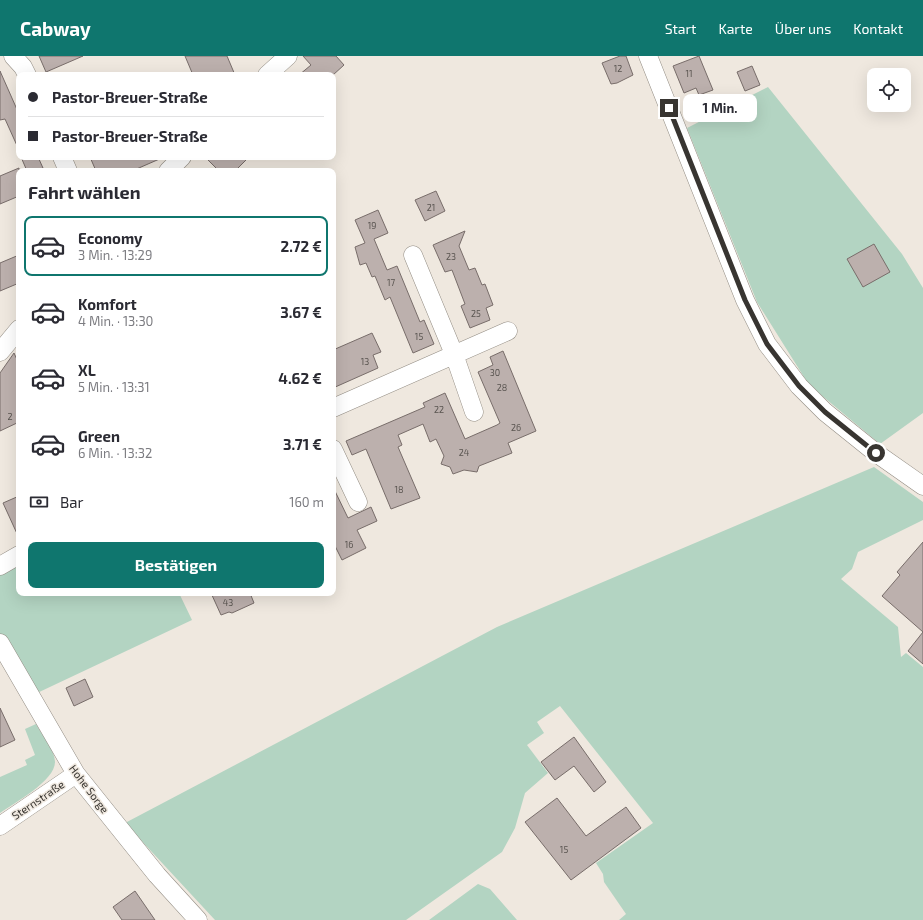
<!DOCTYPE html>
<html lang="de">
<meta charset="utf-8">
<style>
:root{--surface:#fff;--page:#f2f2f3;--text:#2b2b33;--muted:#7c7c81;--line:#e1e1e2;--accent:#0f766e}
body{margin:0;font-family:"Exo 2",sans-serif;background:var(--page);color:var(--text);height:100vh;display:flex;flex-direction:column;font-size:15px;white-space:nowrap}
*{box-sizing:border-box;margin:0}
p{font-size:13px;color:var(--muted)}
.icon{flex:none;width:22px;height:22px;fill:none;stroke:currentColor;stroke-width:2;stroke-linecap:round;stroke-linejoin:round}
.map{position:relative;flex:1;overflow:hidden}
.drawer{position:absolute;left:16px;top:112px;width:320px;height:428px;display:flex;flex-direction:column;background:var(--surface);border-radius:8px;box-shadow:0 4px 16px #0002}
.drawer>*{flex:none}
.top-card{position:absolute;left:16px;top:16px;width:320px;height:88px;border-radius:8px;box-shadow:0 4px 16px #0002;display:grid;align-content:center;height:88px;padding:0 12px;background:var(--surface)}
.fabs{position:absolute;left:867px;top:12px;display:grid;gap:8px}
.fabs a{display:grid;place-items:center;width:44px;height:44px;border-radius:8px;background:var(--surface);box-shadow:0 4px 16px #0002;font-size:20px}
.end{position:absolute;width:18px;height:18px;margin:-9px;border:5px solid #383531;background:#fff;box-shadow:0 0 0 2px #fff}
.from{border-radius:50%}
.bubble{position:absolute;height:28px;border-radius:8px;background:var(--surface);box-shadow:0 4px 16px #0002;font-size:13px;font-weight:700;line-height:28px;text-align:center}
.top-card b{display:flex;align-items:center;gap:14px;height:38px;font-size:15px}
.top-card b+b{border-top:1px solid var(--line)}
.top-card i{width:10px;height:10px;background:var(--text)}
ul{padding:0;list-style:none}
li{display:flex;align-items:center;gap:12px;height:60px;margin:0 8px 6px;padding:0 4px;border:2px solid transparent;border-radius:8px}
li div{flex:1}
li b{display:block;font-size:15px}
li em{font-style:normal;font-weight:700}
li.current{border-color:var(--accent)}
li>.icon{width:36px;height:36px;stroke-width:1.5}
h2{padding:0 12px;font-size:18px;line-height:48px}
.pay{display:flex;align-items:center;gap:10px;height:44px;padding:0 12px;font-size:15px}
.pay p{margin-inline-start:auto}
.button{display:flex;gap:8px;margin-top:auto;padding:8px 12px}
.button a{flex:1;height:46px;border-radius:8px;background:var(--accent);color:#fff;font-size:16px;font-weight:700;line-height:46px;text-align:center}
header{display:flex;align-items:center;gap:24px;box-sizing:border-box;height:56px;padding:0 20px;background:var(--accent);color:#fff}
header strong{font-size:19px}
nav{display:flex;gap:22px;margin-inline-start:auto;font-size:14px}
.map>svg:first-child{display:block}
.green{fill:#b3d4c2}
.building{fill:#bcb0ad;stroke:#786d6a}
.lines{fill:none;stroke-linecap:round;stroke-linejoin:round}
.minor-casing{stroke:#938d84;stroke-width:19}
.minor{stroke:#fff;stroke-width:18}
.route{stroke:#383531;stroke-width:5}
.labels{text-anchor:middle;stroke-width:3;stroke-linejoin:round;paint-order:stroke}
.number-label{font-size:9px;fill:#595450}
.street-label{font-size:11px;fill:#383531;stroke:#efe8df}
</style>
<header>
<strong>Cabway</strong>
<nav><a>Start</a><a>Karte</a><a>Über uns</a><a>Kontakt</a></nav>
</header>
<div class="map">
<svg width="923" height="864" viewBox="0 0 923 864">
<rect width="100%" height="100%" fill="#efe8df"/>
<path class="green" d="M 768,31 L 902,198 L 923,232 L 923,357 L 880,388 L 809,329 L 757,246 L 687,72 Z
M 874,411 L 923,446 L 923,464 L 858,496 L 852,513 L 841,523 L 898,571 L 901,601 L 906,597 L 923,611 L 923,864 L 619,864 L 626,858 L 604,826 L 603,818 L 596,807 L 653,767 L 560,650 L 537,666 L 544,677 L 527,689 L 548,717 L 525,737 L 515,772 L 502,796 L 406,864 L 215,864 L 125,767 L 497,571 Z
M 19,507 L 19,537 L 179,537 L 192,564 L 35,638 L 0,581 L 0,517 Z
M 36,668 C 42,679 55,694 55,706 C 55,725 14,747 0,757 L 0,721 L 27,709 L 25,704 L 35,699 L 25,673 Z
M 478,828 L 490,833 L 517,864 L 429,864 Z"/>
<path class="building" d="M 39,0 L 83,0 L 46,16 Z
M 185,0 L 227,0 L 235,19 L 193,19 Z
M 303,0 L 336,0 L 344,9 L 333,19 L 299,19 L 311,9 Z
M 620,0 L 626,0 L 633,19 L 617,27 L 611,28 L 602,7 Z
M 699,0 L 713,34 L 699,39 L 696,32 L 684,37 L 673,10 Z
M 752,10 L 760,29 L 745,35 L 737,16 Z
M 0,15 L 19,58 L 19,94 L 5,63 L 0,64 Z
M 21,101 L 38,101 L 43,112 L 35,115 L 27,115 Z
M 90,101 L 164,101 L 132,115 L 96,115 Z
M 205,101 L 249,101 L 235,115 L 219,115 Z
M 19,112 L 19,140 L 0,148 L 0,120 Z
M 436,135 L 445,155 L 425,165 L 415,144 Z
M 378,154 L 388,177 L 374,183 L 387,214 L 397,210 L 420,266 L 424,264 L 434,288 L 413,297 L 390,241 L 385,244 L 375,220 L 372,221 L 366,207 L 360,209 L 355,191 L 365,187 L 355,164 Z
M 465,175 L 459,190 L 469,214 L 475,212 L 482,229 L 485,228 L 493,249 L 486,252 L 490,264 L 470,272 L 461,250 L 465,248 L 452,214 L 445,216 L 433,189 Z
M 874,188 L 890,216 L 863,231 L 847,203 Z
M 19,199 L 19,227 L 0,235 L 0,207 Z
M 372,277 L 381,296 L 373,299 L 378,312 L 333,332 L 333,294 Z
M 503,295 L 536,375 L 508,387 L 512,397 L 479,410 L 477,416 L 464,414 L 453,418 L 450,411 L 441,408 L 444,400 L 436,383 L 430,386 L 423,368 L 398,379 L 402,389 L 398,391 L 420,442 L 391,453 L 366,393 L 352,399 L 346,385 L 425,351 L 423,347 L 445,337 L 465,383 L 497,369 L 500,367 L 478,316 L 493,309 L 490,301 Z
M 14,297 L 19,308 L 19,366 L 0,375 L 0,317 Z
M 333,431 L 348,462 L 371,451 L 377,465 L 357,474 L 366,492 L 342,504 L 333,486 Z
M 19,440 L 19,482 L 3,447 Z
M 923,486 L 923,608 L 908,595 L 923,576 L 882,540 L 900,519 L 897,516 Z
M 211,537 L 250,537 L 254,547 L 232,557 L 229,556 L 221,559 Z
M 85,623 L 93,641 L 74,650 L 66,632 Z
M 0,652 L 15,684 L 0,691 Z
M 574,681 L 606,726 L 594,736 L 574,710 L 555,724 L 541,706 Z
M 557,742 L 586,780 L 626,751 L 641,772 L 571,824 L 525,766 Z
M 135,835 L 155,864 L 122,864 L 113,851 Z"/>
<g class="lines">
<g class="minor-casing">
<path id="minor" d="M 13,0 L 23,11 L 27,19
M 648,0 L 745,244 L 767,288 L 799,330 L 825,356 L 876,397 L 923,430
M 267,19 L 288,0
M 62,101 L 68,115
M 168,115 L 182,101
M 413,199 L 454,298 L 474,356
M 0,296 L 19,273
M 333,352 L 508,275
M 333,393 L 358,446
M 0,510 L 19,499
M 0,587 L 76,718 L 157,819 L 198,864
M 0,770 L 76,718"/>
</g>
<use href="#minor" class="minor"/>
</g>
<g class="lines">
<path class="route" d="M 669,52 L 745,244 L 767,288 L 799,330 L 825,356 L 876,397"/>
</g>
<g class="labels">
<g class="number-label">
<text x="618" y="16">12</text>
<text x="689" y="21">11</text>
<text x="431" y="155">21</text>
<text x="372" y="173">19</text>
<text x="451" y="204">23</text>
<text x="391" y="230">17</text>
<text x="476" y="261">25</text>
<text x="419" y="284">15</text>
<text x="365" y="309">13</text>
<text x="495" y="320">30</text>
<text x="502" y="335">28</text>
<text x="439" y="357">22</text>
<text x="10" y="364">2</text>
<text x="516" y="375">26</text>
<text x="464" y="400">24</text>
<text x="399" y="437">18</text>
<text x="349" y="492">16</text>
<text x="228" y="550">43</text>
<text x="564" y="797">15</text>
</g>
<g class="street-label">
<text transform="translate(89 733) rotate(53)" y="4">Hohe Sorge</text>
<text transform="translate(38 744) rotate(-34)" y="4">Sternstraße</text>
</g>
</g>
</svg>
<div class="fabs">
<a><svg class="icon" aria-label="locate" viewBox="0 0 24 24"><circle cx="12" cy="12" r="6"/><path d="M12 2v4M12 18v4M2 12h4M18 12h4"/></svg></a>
</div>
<i class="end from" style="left:876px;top:397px"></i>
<i class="end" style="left:669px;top:52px"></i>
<div class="bubble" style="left:683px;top:38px;width:74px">1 Min.</div>
<div class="top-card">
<b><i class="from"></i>Pastor-Breuer-Straße</b>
<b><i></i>Pastor-Breuer-Straße</b>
</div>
<section class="drawer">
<h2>Fahrt wählen</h2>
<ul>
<li class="current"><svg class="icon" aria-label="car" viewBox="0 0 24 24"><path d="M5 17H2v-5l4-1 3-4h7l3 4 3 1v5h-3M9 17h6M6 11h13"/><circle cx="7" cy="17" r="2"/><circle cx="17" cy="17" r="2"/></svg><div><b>Economy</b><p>3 Min. · 13:29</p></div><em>2.72 €</em></li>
<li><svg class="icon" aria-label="car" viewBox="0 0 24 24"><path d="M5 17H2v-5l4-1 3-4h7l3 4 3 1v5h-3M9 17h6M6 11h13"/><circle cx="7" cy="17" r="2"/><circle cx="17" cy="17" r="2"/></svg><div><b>Komfort</b><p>4 Min. · 13:30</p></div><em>3.67 €</em></li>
<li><svg class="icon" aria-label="car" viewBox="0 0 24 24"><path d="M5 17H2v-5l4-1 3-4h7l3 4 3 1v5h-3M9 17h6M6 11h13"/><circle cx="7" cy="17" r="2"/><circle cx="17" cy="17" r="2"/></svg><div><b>XL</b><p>5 Min. · 13:31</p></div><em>4.62 €</em></li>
<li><svg class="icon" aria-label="car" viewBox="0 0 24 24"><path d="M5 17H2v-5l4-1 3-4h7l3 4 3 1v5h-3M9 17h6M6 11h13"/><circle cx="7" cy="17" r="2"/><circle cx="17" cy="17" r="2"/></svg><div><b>Green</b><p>6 Min. · 13:32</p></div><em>3.71 €</em></li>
</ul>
<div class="pay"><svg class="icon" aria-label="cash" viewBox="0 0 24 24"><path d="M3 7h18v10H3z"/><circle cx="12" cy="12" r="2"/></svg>Bar<p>160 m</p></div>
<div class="button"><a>Bestätigen</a></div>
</section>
</div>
